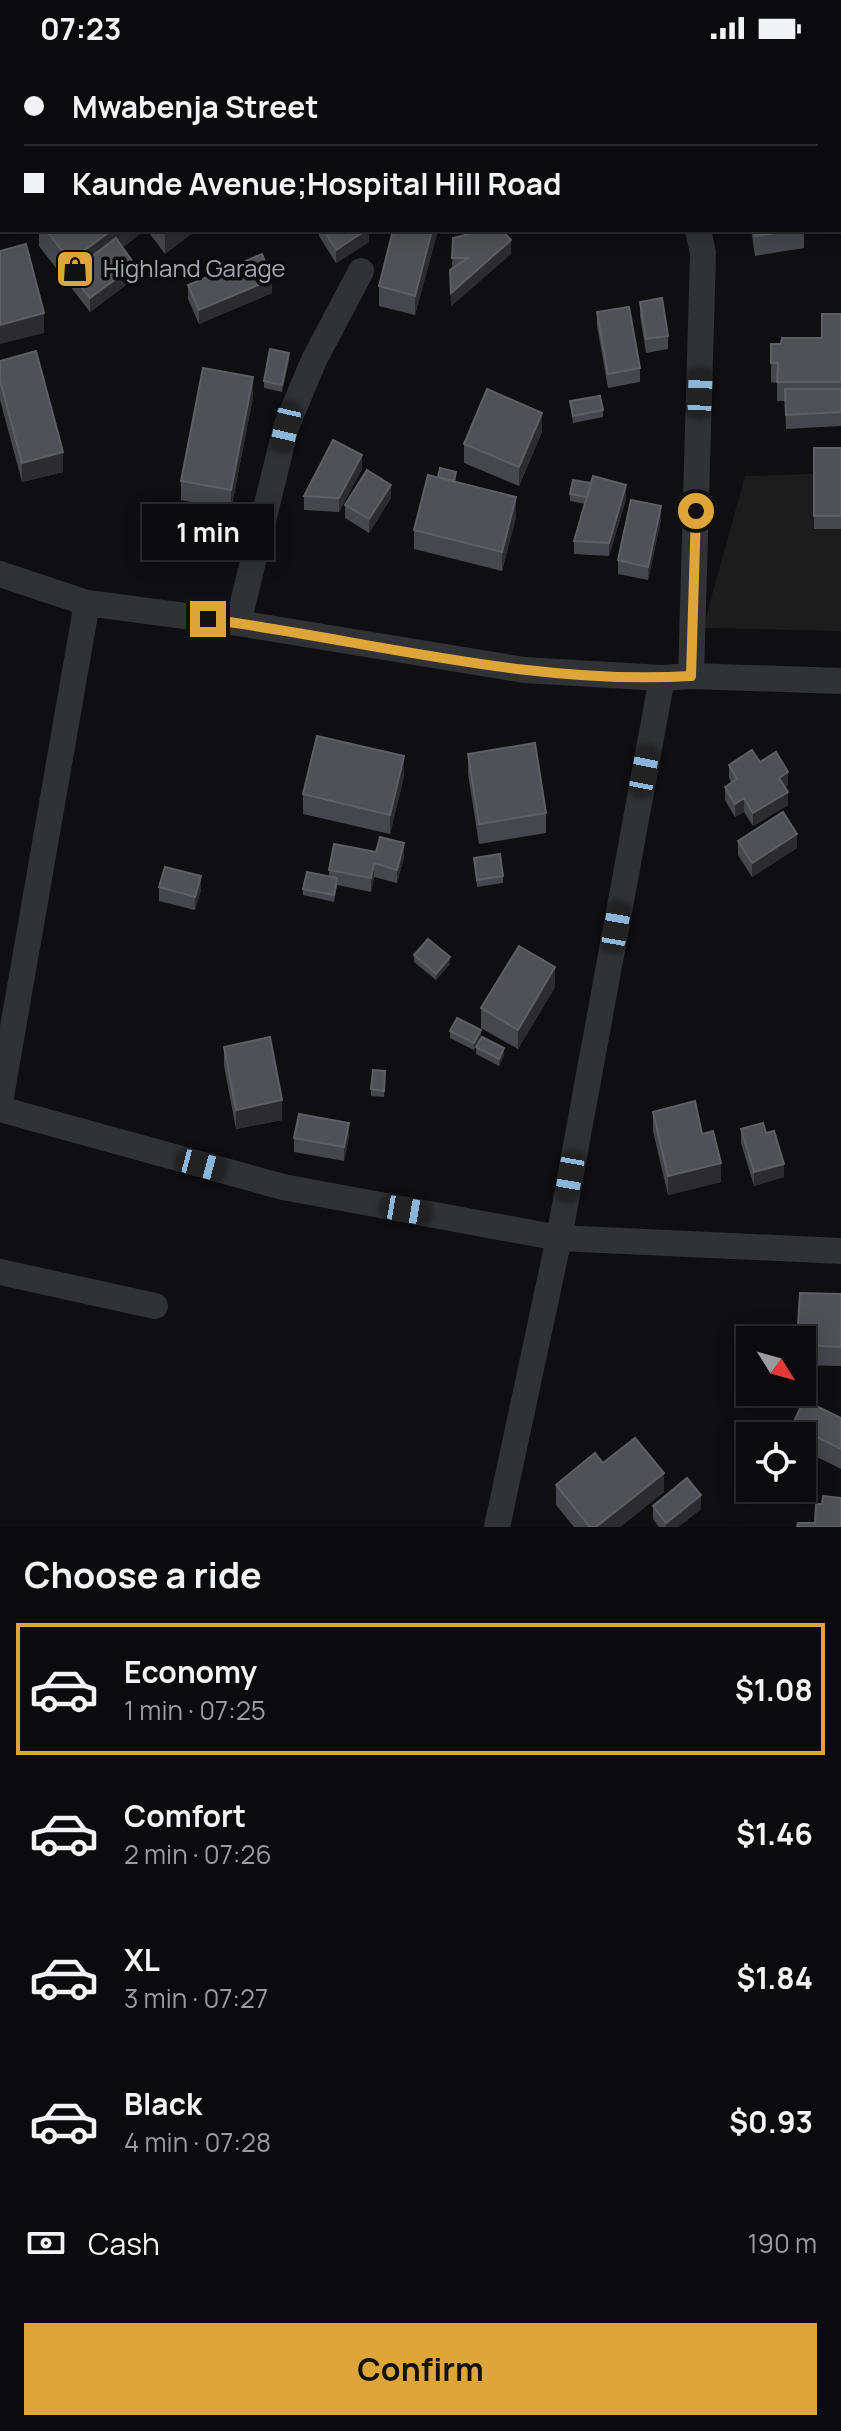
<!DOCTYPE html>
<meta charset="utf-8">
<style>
:root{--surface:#0b0b0d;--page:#141416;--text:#f1f3f6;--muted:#9a9b9d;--line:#2b2b2e;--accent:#dea53a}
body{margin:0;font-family:Manrope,sans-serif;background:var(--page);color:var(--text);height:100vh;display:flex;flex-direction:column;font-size:30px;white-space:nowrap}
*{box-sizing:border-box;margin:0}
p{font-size:26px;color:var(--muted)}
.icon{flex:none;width:44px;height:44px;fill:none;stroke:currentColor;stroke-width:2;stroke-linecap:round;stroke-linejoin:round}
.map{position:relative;height:1471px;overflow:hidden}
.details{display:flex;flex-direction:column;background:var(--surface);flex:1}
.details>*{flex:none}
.hud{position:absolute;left:0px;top:0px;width:842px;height:176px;box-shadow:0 4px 20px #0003,0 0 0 2px var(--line);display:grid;align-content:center;height:176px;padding:0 24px;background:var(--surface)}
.needle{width:52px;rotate:127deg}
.controls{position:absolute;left:736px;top:1270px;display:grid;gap:16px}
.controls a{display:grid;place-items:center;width:80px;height:80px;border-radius:0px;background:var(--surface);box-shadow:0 4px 20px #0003,0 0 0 2px var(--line);font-size:40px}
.end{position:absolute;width:36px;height:36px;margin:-18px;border:10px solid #dea53a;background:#111;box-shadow:0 0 0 4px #111}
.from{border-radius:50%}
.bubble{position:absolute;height:56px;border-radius:0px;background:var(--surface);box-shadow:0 4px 20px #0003,0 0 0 2px var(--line);font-size:26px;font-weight:700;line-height:56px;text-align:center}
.car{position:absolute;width:24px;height:48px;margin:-24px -12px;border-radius:10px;box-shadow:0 0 6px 2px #0007;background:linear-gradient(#222 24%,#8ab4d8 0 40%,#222 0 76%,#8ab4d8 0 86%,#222 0)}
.hud b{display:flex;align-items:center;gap:28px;height:76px;font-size:30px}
.hud b+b{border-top:2px solid var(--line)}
.hud i{width:20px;height:20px;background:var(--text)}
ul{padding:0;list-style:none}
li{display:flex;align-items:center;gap:24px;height:132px;margin:0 16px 12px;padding:0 8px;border:4px solid transparent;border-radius:0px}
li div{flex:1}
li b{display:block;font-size:30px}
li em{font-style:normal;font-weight:700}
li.on{border-color:var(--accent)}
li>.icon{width:72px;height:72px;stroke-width:1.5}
h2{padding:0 24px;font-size:36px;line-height:96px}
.pay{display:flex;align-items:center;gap:20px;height:88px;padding:0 24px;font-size:30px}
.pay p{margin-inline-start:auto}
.button{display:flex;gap:16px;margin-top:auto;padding:16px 24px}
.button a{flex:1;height:92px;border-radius:0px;background:var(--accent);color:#111;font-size:32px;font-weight:700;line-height:92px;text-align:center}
.status{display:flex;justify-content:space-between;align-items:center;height:56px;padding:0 40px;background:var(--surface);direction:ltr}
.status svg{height:22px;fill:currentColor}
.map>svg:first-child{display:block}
.built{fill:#1c1c1d}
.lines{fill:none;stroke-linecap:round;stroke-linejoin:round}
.minor{stroke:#313235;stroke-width:26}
.secondary{stroke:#3f4145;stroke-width:36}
.wall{fill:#46474c}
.shaded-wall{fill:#2c2c30}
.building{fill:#505156;stroke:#5d5f64;stroke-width:2}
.route{stroke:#dea53a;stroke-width:10}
.labels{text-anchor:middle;stroke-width:7;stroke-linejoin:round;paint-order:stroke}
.poi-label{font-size:24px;fill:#a2a6b0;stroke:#0b0b0c;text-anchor:start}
</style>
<div class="status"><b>07:23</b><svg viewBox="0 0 49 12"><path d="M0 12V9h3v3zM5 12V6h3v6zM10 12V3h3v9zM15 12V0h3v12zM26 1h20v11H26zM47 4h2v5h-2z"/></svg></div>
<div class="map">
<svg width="841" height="1471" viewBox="0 0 841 1471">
<rect width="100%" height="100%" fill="#0f0f11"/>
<path class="built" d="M 841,417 L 841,575 L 703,572 L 745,420 Z"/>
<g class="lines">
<path class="minor" d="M 95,0 L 97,2
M 633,0 L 634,2
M 0,518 L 87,547 L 238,567 L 524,614 L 662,622 L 691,620 L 841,625
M 238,567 L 286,371 L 314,304 L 361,215
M 691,620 L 703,197 L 698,174
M 0,1046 L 87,547
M 0,1053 L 283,1131 L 559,1182 L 841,1195
M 0,1216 L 155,1250
M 497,1471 L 559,1182 L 662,622"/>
<path class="secondary" d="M 209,2 L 212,0
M 0,154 L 2,153"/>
</g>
<path class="wall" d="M 266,0 L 447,0 L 448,2 L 266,2 Z
M 467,0 L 548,0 L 545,2 L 468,2 Z
M 39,174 L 145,174 L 123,191 L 135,222 L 90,256 L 39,190 Z
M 147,174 L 196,174 L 165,198 Z
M 319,174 L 369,174 L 369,186 L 336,207 L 319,180 Z
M 393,174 L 438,174 L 415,259 L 379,250 L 379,230 Z
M 482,174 L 506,174 L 503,175 L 511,198 L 451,250 L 450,214 L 452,213 L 453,182 Z
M 751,174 L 804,174 L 804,192 L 755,200 Z
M 188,229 L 272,237 L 199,268 L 188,243 Z
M 640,246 L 668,280 L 668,293 L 646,297 L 640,260 Z
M 597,256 L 640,312 L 640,326 L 608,332 L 597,270 Z
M 841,258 L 841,370 L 786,373 L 785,345 L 777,345 L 777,327 L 771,326 L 771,288 L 781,288 L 822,282 Z
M 289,304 L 282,336 L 264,332 L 264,325 Z
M 0,305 L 63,416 L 22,426 L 0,344 Z
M 253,341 L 231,454 L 181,444 L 181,425 Z
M 570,345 L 603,354 L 603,361 L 573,367 Z
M 542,376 L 519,430 L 464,407 L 464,388 Z
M 814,392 L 841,392 L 841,473 L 814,473 Z
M 362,413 L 339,456 L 304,454 L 304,440 Z
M 438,421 L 456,423 L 455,426 L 516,461 L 502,515 L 414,493 L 414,474 Z
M 570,438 L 626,443 L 609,500 L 574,498 L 574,485 L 585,448 L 570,445 Z
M 391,442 L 369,477 L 345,462 L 345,449 Z
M 661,464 L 648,524 L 618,518 L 618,504 Z
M 468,698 L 546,757 L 546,777 L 479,788 L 468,718 Z
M 760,706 L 788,729 L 785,731 L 788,749 L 753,770 L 744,756 L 735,761 L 725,744 L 725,731 L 731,727 L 729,722 L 729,709 Z
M 404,720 L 390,778 L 303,758 L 303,738 Z
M 738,785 L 797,792 L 752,821 L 738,799 Z
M 376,796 L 404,801 L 397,827 L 374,821 L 371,836 L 337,829 L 334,846 L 303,839 L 303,833 L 329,821 L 329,814 Z
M 474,802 L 503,820 L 503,827 L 477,831 Z
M 159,831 L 201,834 L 195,854 L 159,845 Z
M 414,899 L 450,908 L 436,924 L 414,906 Z
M 555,931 L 518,993 L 481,972 L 481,952 Z
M 450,975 L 481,981 L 474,994 L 450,982 Z
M 224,991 L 282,1064 L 236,1073 L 224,1010 Z
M 476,991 L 504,999 L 499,1010 L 476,998 Z
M 385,1022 L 384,1041 L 371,1040 L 371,1033 Z
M 653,1056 L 702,1078 L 721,1126 L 668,1139 L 653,1075 Z
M 741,1073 L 784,1121 L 754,1130 L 741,1087 Z
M 349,1080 L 344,1105 L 294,1096 L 294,1082 Z
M 841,1238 L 841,1310 L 802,1309 L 802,1284 Z
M 841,1362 L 841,1413 L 817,1401 L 802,1380 Z
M 603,1407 L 664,1436 L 620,1471 L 574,1471 L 556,1449 L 556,1429 Z
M 653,1450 L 701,1453 L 678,1471 L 659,1471 L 653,1463 Z"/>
<path class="shaded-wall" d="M 527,0 L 548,0 L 545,2 L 523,2 Z
M 112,174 L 145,174 L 77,226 L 70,217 L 70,205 Z
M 165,174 L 196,174 L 165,198 Z
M 366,174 L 369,174 L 369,186 L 336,207 L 336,194 Z
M 432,174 L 438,174 L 415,259 L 415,240 Z
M 511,184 L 511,198 L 451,250 L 451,237 Z
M 135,209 L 135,222 L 90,256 L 90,242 Z
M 272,223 L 272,237 L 199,268 L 199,254 Z
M 44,257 L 44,277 L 0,288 L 0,269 Z
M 289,297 L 289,304 L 282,336 L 282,329 Z
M 253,321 L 253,341 L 231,454 L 231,434 Z
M 542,357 L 542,376 L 519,430 L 519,411 Z
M 63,396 L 63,416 L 22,426 L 22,407 Z
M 362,399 L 362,413 L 339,456 L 339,442 Z
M 391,429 L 391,442 L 369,477 L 369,463 Z
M 626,429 L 626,443 L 609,500 L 609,487 Z
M 516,441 L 516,461 L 502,515 L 502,496 Z
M 661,450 L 661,464 L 648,524 L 648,511 Z
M 404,700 L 404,720 L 390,778 L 390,759 Z
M 788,716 L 788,729 L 779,735 L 779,722 Z
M 788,736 L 788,749 L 753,770 L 753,757 Z
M 744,742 L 744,756 L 735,761 L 735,748 Z
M 797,778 L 797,792 L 752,821 L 752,807 Z
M 404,787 L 404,801 L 397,827 L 397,814 Z
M 374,807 L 374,821 L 371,836 L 371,822 Z
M 201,820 L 201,834 L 195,854 L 195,841 Z
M 450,901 L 450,908 L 436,924 L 436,918 Z
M 555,911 L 555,931 L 518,993 L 518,974 Z
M 481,974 L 481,981 L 474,994 L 474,987 Z
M 504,992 L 504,999 L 499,1010 L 499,1003 Z
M 282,1044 L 282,1064 L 236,1073 L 236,1054 Z
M 349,1067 L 349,1080 L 344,1105 L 344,1091 Z
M 721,1107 L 721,1126 L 668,1139 L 668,1120 Z
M 784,1108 L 784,1121 L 754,1130 L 754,1116 Z
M 817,1381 L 817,1401 L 802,1431 L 802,1411 Z
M 664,1417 L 664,1436 L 620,1471 L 596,1471 Z
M 701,1439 L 701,1453 L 678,1471 L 666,1471 L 666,1467 Z"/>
<path class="building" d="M 270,0 L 299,0 L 300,2 L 271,2 Z
M 315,0 L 447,0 L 448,2 L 317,2 Z
M 476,0 L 508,0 L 504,2 L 477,2 Z
M 703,0 L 747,0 L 748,2 L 704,2 Z
M 46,174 L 112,174 L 70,205 Z
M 324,174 L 366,174 L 336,194 Z
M 393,174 L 432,174 L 415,240 L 379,230 Z
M 485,174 L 502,174 L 511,184 L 451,237 L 450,214 L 468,202 L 452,202 L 453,182 Z
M 754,174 L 793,174 L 755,180 Z
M 116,182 L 135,209 L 90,242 L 70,217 Z
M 26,188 L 44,257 L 0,269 L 0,195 Z
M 262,198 L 272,223 L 199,254 L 188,229 Z
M 662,242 L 668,280 L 646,283 L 640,246 Z
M 629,251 L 640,312 L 608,318 L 597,256 Z
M 822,258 L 841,258 L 841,326 L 777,326 L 778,307 L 771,307 L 771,288 L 781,288 L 782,282 L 822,282 Z
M 270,293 L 289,297 L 282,329 L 264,325 Z
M 36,295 L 63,396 L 22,407 L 0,324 L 0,305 Z
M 203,312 L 253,321 L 231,434 L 181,425 Z
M 487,333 L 542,357 L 519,411 L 464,388 Z
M 785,333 L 841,333 L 841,356 L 786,359 Z
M 600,340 L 603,354 L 573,360 L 570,345 Z
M 333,384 L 362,399 L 339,442 L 304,440 Z
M 814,392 L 841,392 L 841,460 L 814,460 Z
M 440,412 L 456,416 L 454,425 L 438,421 Z
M 367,414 L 391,429 L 369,463 L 345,449 Z
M 428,419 L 516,441 L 502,496 L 414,474 Z
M 593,420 L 626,429 L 609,487 L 574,485 Z
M 573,424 L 591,427 L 587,441 L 570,438 Z
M 631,444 L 661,450 L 648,511 L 618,504 Z
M 317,680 L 404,700 L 390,759 L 303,738 Z
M 535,687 L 546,757 L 479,768 L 468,698 Z
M 752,694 L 760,706 L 776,696 L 788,716 L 779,722 L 788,736 L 753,757 L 744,742 L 735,748 L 725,731 L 737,723 L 729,709 Z
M 783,756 L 797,778 L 752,807 L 738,785 Z
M 380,781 L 404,787 L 397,814 L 374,807 L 371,822 L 329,814 L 334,788 L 376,796 Z
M 500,798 L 503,820 L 477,824 L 474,802 Z
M 165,811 L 201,820 L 195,841 L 159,831 Z
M 307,816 L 337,822 L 334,839 L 303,833 Z
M 428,883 L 450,901 L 436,918 L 414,899 Z
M 519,890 L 555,911 L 518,974 L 481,952 Z
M 457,962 L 481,974 L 474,987 L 450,975 Z
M 270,981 L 282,1044 L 236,1054 L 224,991 Z
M 482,981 L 504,992 L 499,1003 L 476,991 Z
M 373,1014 L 385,1015 L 384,1035 L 371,1033 Z
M 695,1045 L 702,1078 L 713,1075 L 721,1107 L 668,1120 L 653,1056 Z
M 299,1058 L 349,1067 L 344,1091 L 294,1082 Z
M 763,1067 L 766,1077 L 774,1075 L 784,1108 L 754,1116 L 741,1073 Z
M 800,1237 L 841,1238 L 841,1291 L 802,1289 L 802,1284 L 797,1284 Z
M 804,1344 L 841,1362 L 841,1393 L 817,1381 L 802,1411 L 802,1380 L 787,1380 Z
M 635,1382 L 664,1417 L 596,1471 L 590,1471 L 556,1429 L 595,1397 L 603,1407 Z
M 687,1422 L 701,1439 L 666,1467 L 653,1450 Z
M 823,1440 L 841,1442 L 841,1471 L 797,1471 L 798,1467 L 815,1467 L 816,1448 L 822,1448 Z"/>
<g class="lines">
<path class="route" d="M 208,563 C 366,584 531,630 691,620 L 696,455"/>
</g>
<defs>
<g id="shop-square" transform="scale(2)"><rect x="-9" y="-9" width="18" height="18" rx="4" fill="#dea53a" stroke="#0b0b0c"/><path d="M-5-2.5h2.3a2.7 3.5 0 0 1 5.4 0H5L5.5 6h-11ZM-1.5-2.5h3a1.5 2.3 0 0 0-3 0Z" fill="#111"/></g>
</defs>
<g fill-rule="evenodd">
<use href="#shop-square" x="75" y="213"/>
</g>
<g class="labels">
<g class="poi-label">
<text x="103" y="221">Highland Garage</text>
</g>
</g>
</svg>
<div class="controls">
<a><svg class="needle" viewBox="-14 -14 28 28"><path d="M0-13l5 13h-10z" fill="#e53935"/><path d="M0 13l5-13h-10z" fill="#9a9b9d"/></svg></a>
<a><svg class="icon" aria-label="locate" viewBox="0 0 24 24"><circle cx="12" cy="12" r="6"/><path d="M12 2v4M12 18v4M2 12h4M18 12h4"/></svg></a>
</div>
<i class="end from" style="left:696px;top:455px"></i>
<i class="end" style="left:208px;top:563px"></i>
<div class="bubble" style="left:142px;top:448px;width:132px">1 min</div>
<i class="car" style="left:700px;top:337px;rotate:2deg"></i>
<i class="car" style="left:286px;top:371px;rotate:193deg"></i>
<i class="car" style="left:644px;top:715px;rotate:11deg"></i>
<i class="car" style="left:616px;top:871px;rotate:10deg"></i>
<i class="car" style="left:201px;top:1109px;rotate:105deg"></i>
<i class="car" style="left:570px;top:1120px;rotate:190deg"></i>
<i class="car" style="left:406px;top:1154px;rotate:100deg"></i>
<div class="hud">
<b><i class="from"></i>Mwabenja Street</b>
<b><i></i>Kaunde Avenue;Hospital Hill Road</b>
</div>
</div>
<section class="details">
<h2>Choose a ride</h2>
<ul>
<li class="on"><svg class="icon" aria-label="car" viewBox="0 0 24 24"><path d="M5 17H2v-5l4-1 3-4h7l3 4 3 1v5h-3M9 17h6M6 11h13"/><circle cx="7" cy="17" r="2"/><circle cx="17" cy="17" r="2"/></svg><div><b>Economy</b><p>1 min · 07:25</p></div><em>$1.08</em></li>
<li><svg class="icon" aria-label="car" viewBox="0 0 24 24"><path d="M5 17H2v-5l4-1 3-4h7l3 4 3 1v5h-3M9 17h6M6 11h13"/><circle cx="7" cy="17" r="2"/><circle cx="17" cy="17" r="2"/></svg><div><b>Comfort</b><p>2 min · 07:26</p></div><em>$1.46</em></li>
<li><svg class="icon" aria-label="car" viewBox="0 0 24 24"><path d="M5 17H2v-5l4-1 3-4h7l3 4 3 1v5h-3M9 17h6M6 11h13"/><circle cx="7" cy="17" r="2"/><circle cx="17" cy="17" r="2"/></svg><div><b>XL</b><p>3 min · 07:27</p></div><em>$1.84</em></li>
<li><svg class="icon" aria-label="car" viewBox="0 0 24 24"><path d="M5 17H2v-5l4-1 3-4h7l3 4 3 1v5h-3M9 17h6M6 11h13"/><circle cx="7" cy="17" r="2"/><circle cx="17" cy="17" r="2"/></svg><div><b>Black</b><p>4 min · 07:28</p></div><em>$0.93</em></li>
</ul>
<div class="pay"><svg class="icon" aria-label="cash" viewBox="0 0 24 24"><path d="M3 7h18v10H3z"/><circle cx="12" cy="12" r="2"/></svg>Cash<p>190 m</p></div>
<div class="button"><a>Confirm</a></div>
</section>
